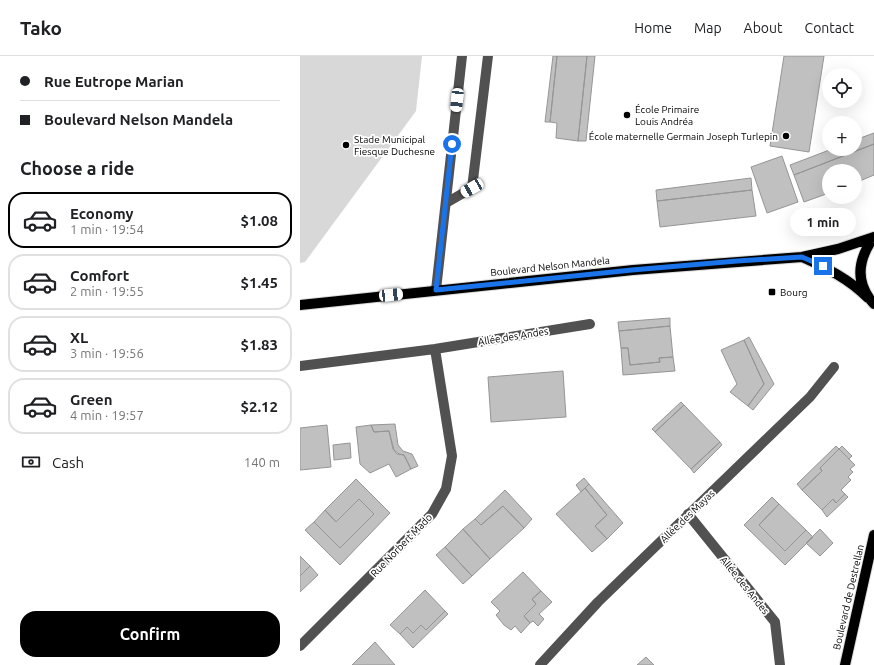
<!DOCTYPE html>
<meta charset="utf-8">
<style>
:root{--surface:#fff;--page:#f6f6f6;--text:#202124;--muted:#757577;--line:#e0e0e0;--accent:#000}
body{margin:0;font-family:Ubuntu,sans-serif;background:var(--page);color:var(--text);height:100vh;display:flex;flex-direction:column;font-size:15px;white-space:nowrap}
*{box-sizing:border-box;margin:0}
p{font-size:13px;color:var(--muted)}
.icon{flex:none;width:22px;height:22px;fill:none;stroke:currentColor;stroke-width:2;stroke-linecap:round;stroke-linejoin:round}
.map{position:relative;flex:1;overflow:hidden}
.sheet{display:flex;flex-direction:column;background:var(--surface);width:300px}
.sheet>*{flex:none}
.top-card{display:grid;align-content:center;height:88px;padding:0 20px;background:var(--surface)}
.tools{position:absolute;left:522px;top:12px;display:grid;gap:8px}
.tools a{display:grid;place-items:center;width:40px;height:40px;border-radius:50%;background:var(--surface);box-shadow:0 4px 16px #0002;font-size:20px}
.end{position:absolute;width:18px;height:18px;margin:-9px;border:5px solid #1a73e8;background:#fff;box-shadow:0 0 0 2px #fff}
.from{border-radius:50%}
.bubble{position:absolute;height:28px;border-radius:14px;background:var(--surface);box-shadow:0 4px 16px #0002;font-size:13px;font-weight:700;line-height:28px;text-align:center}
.car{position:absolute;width:12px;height:24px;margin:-12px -6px;border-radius:5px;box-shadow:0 0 3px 1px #0007;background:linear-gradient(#fff 24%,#345 0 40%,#fff 0 76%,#345 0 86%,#fff 0)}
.top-card b{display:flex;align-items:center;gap:14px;height:38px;font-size:15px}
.top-card b+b{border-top:1px solid var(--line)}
.top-card i{width:10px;height:10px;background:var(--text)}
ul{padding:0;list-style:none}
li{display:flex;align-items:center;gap:12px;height:56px;margin:0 8px 6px;padding:0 12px;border:2px solid var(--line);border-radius:16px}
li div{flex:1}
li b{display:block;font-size:15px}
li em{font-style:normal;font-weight:700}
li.selected{border-color:var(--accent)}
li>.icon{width:36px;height:36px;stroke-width:1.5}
h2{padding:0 20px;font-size:18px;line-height:48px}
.pay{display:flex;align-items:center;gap:10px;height:44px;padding:0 20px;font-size:15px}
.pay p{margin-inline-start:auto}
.button{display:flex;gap:8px;margin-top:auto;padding:8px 20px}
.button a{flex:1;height:46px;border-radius:16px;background:var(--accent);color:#fff;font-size:16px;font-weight:700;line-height:46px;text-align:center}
header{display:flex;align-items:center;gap:24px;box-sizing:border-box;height:56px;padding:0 20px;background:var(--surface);border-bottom:1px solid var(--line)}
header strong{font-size:19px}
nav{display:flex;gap:22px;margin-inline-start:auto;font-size:14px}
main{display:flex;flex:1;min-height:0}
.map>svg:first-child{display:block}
.green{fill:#d8d8d8}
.building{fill:#c0c0c0;stroke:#959595}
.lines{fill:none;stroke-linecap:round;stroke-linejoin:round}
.major-casing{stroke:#dbdbdb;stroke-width:12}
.minor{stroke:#515151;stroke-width:10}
.major{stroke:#000;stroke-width:10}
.route{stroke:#1a73e8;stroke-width:5}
.poi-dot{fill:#000;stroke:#fff;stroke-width:1.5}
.labels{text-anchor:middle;stroke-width:3.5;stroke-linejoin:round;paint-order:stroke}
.poi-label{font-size:10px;fill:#000;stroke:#fff;text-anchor:start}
.street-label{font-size:10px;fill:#000;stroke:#fff}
</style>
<header>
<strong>Tako</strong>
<nav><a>Home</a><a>Map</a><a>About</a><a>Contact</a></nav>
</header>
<main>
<section class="sheet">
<div class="top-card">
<b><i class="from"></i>Rue Eutrope Marian</b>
<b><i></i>Boulevard Nelson Mandela</b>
</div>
<h2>Choose a ride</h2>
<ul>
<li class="selected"><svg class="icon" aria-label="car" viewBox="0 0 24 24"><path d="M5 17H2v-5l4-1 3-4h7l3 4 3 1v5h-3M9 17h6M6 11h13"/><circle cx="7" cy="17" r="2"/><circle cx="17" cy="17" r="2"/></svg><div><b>Economy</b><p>1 min · 19:54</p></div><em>$1.08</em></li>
<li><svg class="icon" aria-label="car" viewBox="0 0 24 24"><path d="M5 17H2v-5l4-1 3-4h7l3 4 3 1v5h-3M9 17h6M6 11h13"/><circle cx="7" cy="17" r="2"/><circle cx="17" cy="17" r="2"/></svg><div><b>Comfort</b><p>2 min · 19:55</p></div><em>$1.45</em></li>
<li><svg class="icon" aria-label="car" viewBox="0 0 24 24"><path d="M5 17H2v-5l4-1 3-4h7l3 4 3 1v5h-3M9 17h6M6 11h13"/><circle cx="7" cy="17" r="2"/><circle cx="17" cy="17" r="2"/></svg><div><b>XL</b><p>3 min · 19:56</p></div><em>$1.83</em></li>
<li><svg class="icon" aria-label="car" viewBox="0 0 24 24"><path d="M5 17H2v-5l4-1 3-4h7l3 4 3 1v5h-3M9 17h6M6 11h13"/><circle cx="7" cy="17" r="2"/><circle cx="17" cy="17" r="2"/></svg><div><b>Green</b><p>4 min · 19:57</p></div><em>$2.12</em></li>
</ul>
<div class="pay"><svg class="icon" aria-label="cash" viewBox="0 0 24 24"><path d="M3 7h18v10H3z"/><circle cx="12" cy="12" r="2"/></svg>Cash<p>140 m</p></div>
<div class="button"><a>Confirm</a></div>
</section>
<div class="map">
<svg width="574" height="609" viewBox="0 0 574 609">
<rect width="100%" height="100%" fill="#fff"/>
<path class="green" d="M 0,0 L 122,0 L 116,55 L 5,206 L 0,207 Z"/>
<path class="building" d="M 253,0 L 257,0 L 250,66 L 245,66 Z
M 257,0 L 287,0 L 278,85 L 256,82 L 257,67 L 250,66 Z
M 287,0 L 295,0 L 286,85 L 278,85 Z
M 484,0 L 524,0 L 509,96 L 470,90 Z
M 574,77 L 574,88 L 494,119 L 490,109 L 532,93 L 555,93 L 555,84 Z
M 574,88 L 574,119 L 555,127 L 555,115 L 529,115 L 529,137 L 504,146 L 494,119 Z
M 482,100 L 498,146 L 467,157 L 451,111 Z
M 451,122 L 452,134 L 357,145 L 356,134 Z
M 452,134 L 456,160 L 360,171 L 357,145 Z
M 370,262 L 370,270 L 319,275 L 318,266 Z
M 370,270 L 373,301 L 359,302 L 360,306 L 330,309 L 328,292 L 321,292 L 319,275 Z
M 449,281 L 474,328 L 453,354 L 448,350 L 464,328 L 444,284 Z
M 444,284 L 464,328 L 448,350 L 430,336 L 437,328 L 421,294 Z
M 321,292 L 328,292 L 330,309 L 360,306 L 359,302 L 373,301 L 375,315 L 323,319 Z
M 263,315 L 266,361 L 191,366 L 188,321 Z
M 381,346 L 384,349 L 355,376 L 352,373 Z
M 384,349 L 420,386 L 391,413 L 355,376 Z
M 95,368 L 98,389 L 103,395 L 112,398 L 118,410 L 111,413 L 104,399 L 99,398 L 94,394 L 89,375 L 74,376 L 71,369 Z
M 27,369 L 31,411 L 0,414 L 0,372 Z
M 71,369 L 74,376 L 89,375 L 93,393 L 97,398 L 104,399 L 111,413 L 96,421 L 89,408 L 70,417 L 60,408 L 56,371 Z
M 420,386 L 422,389 L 394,417 L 391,413 Z
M 50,387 L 51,402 L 34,404 L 33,389 Z
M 536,390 L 539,393 L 520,412 L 522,415 L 502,434 L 497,428 Z
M 542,390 L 552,400 L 549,403 L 539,393 Z
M 539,393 L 555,409 L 550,413 L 553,416 L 548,421 L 551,424 L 541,434 L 545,438 L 536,447 L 533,443 L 522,454 L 502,434 L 522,415 L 520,412 Z
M 284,422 L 289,428 L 281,436 L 276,429 Z
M 56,423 L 90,457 L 40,509 L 5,474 L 14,466 L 40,492 L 74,458 L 59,443 L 36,466 L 25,454 Z
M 289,428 L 323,467 L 307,483 L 295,470 L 307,459 L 285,432 Z
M 285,432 L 307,459 L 295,470 L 307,483 L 292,496 L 256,458 Z
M 205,434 L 232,463 L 224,472 L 203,450 L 181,469 L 175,463 Z
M 545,438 L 548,441 L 527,461 L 522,454 L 533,443 L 536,447 Z
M 472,441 L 479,448 L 459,469 L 485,495 L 506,474 L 513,481 L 485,509 L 444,469 Z
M 59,443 L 74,458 L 40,492 L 14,466 L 25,454 L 36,466 Z
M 479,448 L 506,474 L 485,495 L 459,469 Z
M 203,450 L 224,472 L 190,503 L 163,473 L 175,463 L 181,469 Z
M 163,473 L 190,503 L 172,520 L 145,491 Z
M 520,473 L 533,487 L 520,500 L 506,487 Z
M 145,491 L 172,520 L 163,528 L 136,499 Z
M 0,500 L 10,510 L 0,520 Z
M 10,510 L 18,519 L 0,536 L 0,520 Z
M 223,516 L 241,535 L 232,543 L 236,548 L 224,560 L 230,567 L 221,577 L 215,570 L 211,574 L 204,569 L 196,559 L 200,555 L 191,546 Z
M 125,534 L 145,555 L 126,574 L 121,569 L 113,577 L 107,571 L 100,578 L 90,569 Z
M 241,535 L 252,546 L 239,558 L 244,563 L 238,570 L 233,565 L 230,567 L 224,560 L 236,548 L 232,543 Z
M 145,555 L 148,558 L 113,592 L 100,578 L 107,571 L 113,577 L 121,569 L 126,574 Z
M 75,586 L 95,609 L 52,609 Z
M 346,601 L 354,609 L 337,609 Z"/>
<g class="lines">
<g class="major-casing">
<path id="major" d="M 574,181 C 558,203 554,226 574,248
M 502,201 C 527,212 549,223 568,242
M 0,249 L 333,214 L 502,201 L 538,193 L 574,181
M 545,609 L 574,479"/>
</g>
<path class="minor" d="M 146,147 L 172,132 L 188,0
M 136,234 L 162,0
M 0,310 L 135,293 L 290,268
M 388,458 L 475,566 L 480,609
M 0,590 L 132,458 L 146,433 L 152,400 L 135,293
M 240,609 L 298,546 L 510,341 L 534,311"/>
<use href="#major" class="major"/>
</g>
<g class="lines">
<path class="route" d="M 152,88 L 136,234 L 332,214 L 437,205 L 502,201 L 523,210"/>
</g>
<g class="poi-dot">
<circle cx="327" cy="59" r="4"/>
<circle cx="486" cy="80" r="4"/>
<circle cx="46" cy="89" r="4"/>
<rect x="468" y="232" width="8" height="8" rx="2"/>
</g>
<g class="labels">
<g class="poi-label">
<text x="335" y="57">École Primaire<tspan x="335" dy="12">Louis Andréa</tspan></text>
<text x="478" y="84" text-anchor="end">École maternelle Germain Joseph Turlepin</text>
<text x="54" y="87">Stade Municipal<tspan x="54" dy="12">Fiesque Duchesne</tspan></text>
<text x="480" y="240">Bourg</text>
</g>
<g class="street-label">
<text transform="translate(250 210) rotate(-6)" y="4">Boulevard Nelson Mandela</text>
<text transform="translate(213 280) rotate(-9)" y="4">Allée des Andes</text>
<text transform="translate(387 460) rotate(-44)" y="4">Allée des Mayas</text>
<text transform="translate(101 489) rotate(-46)" y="4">Rue Norbert Mado</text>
<text transform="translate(445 529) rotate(51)" y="4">Allée des Andes</text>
<text transform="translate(548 541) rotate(-77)" y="4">Boulevard de Destrellan</text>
</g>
</g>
</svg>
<div class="tools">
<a><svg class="icon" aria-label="locate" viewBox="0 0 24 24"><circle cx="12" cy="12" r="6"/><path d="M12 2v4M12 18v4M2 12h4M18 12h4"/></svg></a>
<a>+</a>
<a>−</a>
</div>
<i class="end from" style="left:152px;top:88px"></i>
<i class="end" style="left:523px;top:210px"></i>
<div class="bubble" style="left:490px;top:152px;width:66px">1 min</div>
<i class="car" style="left:157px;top:44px;rotate:186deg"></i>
<i class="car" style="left:172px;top:132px;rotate:240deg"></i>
<i class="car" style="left:91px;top:239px;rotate:84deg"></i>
</div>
</main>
